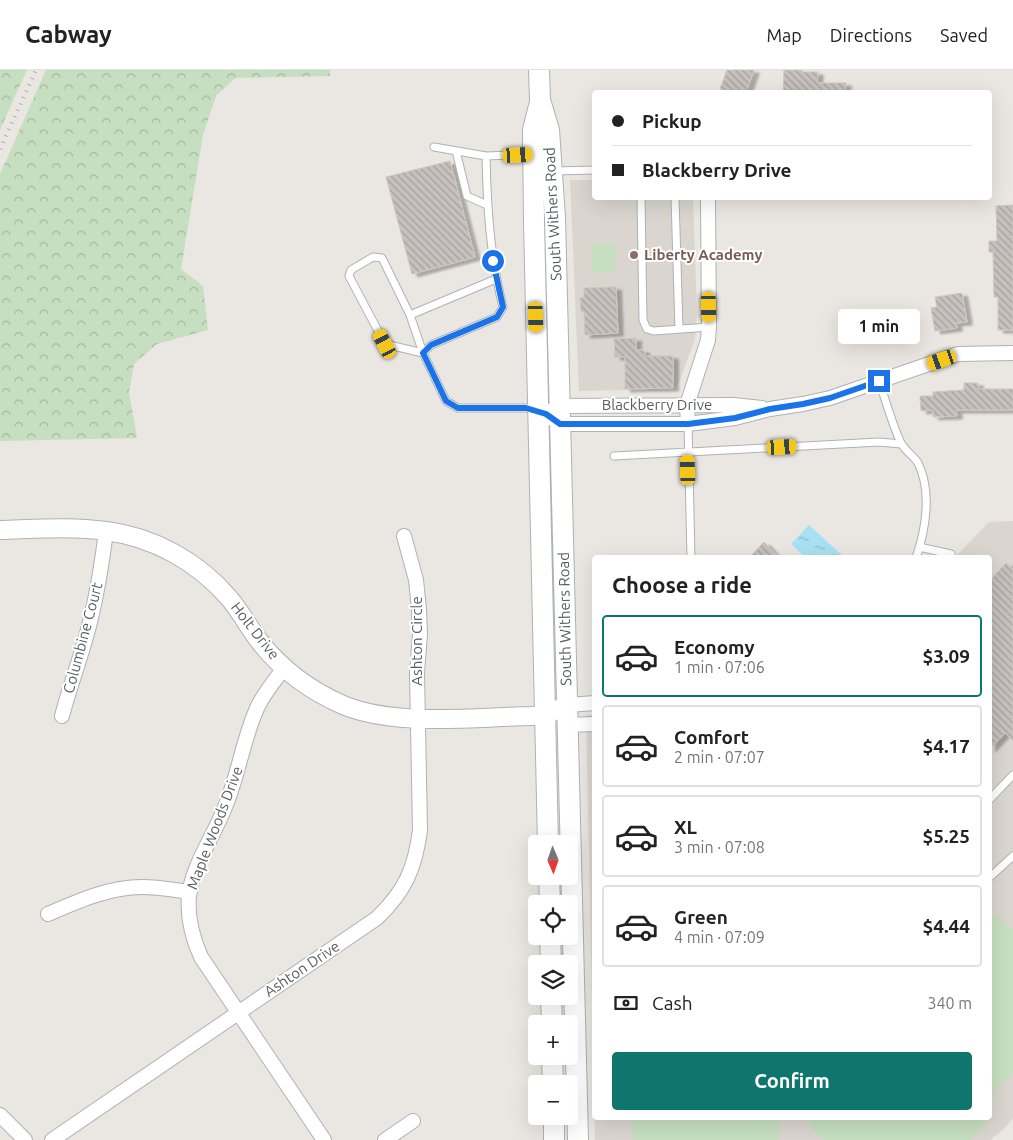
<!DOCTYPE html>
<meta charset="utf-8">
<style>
:root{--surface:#fff;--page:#f6f6f6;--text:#222;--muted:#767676;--line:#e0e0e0;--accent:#0f766e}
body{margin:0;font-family:Ubuntu,sans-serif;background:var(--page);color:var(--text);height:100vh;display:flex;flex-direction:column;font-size:19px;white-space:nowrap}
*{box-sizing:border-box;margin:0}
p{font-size:16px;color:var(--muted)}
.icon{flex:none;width:28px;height:28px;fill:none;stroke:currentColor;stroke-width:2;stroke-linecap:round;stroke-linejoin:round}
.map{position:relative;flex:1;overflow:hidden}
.panel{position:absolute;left:592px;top:485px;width:400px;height:565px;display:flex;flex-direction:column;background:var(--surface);border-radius:5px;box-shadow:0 5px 20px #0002}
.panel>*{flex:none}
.top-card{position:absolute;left:592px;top:20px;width:400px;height:110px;border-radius:5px;box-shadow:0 5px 20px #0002;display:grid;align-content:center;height:110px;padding:0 20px;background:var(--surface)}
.needle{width:32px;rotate:178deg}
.buttons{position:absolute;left:528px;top:765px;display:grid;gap:10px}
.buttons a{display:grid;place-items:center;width:50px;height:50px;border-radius:5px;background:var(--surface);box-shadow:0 5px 20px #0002;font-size:25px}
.end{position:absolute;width:22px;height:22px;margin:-11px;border:6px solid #1a73e8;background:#fff;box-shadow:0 0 0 2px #fff}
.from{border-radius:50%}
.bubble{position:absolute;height:35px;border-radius:5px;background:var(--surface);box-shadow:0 5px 20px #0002;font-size:16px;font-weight:700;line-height:35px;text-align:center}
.car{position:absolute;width:15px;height:30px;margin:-15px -8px;border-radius:6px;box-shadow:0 0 4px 1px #0007;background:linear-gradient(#f5c518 24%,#345 0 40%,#f5c518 0 76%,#345 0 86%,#f5c518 0)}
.top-card b{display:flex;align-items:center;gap:18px;height:48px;font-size:19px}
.top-card b+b{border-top:1px solid var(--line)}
.top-card i{width:12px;height:12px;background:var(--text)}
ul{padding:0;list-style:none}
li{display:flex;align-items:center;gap:15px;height:82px;margin:0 10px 8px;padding:0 10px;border:2px solid var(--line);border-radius:5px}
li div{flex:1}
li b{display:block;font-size:19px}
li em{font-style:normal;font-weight:700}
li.selected{border-color:var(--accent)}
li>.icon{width:45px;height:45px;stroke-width:1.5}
h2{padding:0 20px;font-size:22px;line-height:60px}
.pay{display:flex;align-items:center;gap:12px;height:55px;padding:0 20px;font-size:19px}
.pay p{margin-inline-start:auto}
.button{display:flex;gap:10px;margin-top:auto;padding:10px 20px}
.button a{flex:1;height:58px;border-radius:5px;background:var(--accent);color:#fff;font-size:20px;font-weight:700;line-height:58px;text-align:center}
header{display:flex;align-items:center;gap:30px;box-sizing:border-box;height:70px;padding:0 25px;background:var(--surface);border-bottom:1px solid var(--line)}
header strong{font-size:24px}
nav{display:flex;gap:28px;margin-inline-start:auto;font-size:18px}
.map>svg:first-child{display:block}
.education{fill:#dad6cf}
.green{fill:#c6dfc0}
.forest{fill:url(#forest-crowns)}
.water{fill:url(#water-ripples)}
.building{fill:url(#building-back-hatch);stroke:#cec7c0;filter:url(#shadow)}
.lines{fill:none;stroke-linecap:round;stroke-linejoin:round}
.service-casing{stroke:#aeb2b5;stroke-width:9}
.minor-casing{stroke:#aeb2b5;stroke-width:16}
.tertiary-casing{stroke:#aeb2b5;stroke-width:20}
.secondary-casing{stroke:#aeb2b5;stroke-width:22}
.service{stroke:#fff;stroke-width:7}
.minor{stroke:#fff;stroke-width:14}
.tertiary{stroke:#fff;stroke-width:18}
.secondary{stroke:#fff;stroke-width:20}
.rail{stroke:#adaeae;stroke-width:4;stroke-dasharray:1 6;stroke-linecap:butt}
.route{stroke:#1a73e8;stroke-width:6}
.education-dot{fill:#8d6e63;stroke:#fff;stroke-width:2}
.labels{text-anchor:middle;stroke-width:4;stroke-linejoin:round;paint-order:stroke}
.street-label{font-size:15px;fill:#595e60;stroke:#fff}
.education-label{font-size:15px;font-weight:bold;fill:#785e54;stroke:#fff;text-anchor:start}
</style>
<header>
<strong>Cabway</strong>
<nav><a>Map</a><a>Directions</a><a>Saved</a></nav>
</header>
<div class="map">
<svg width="1013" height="1070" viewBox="0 0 1013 1070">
<defs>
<pattern id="forest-crowns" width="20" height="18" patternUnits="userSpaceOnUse" patternTransform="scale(1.25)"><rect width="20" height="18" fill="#c6dfc0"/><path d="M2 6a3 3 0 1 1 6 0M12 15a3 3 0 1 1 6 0" fill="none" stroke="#a4b89f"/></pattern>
<pattern id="water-ripples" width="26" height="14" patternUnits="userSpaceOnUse" patternTransform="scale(1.25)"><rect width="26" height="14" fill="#a8e1f3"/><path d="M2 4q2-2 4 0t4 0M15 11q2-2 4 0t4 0" fill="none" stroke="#8cbac8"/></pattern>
<pattern id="building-back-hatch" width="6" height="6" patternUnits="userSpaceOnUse" patternTransform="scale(1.25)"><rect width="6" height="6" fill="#c6c1be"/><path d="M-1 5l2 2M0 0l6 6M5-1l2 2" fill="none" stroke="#a4a09e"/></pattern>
<filter id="shadow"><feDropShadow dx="5.5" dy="3" stdDeviation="1" flood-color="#0004"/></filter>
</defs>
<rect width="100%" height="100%" fill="#eae6e1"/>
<path class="education" d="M 570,110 L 595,110 L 595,128 L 693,128 L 697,243 L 695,269 L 680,310 L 675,319 L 579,321 Z
M 1013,451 L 1013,1048 L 1004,1059 L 990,1070 L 595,1070 L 586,645 L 595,645 L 595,1048 L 990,1048 L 990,488 L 955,487 L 989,452 Z"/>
<path class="green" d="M 592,174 L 615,174 L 615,202 L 592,203 Z
M 996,844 L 1013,860 L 1013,1003 L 995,1022 L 990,1017 L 990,850 Z
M 633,1048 L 779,1048 L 779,1070 L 633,1070 Z
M 814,1048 L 984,1048 L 987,1051 L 978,1063 L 970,1070 L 824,1070 L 808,1054 Z"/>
<path class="forest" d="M 0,0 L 27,0 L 0,60 Z
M 46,0 L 330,0 L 330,6 L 235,8 L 216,26 L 203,65 L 181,199 L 203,216 L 208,260 L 157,274 L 134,294 L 129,322 L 137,368 L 0,371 L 0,104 Z"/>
<path class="water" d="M 809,455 L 843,486 L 842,487 L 805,487 L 791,474 Z"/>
<path class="building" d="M 727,0 L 754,0 L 746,22 L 730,22 L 720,19 Z
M 784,0 L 802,0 L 802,2 L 818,2 L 817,13 L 846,13 L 845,22 L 783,22 Z
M 450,91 L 475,187 L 412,204 L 386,107 Z
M 1013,135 L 1013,260 L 998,260 L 998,227 L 994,227 L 993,182 L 989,182 L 989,171 L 997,171 L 996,136 Z
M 616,217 L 618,263 L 585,265 L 584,242 L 581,242 L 580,228 L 584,227 L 584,218 Z
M 962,223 L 967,252 L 956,253 L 957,258 L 935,261 L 931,238 L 937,237 L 935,227 Z
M 636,268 L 636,280 L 644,280 L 645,286 L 673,286 L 673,318 L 625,319 L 625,287 L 615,287 L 614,269 Z
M 964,313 L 978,313 L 978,319 L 1013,319 L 1013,340 L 956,340 L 957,346 L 933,347 L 933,340 L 921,341 L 920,326 L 933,326 L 933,322 L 964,320 Z
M 764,472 L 779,488 L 749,488 Z
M 1006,493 L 1013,499 L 1013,671 L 1005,663 L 990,679 L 990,510 Z"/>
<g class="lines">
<g class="service-casing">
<path id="service" d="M 434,77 L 486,86
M 456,81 L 467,126 L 487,135
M 533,84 L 486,86 C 487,137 490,186 503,237 L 497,247 L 431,275 L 423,283 L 446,331 L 458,338 L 527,338 L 536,341
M 555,101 L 595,100
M 641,128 L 643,250 L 647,259 L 654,261 L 709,257
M 675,128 L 679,259
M 410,245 L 423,283
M 423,283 L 385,274 L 349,206 L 351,200 L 373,187 L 382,188 L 410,245 L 496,209
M 879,311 C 886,331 892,354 901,373 C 905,381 914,386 918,393 C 932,421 926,459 916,488
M 688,354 L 691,488
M 614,386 L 879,372 L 901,374
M 919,477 L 951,484
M 990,729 L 1013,705
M 990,807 L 1013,786"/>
</g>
<g class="minor-casing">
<path id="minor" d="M 552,340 L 560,336 L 733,335 L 762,338
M 538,342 L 546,344 L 560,354 L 688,354 L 735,348 L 770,339 L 803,334 L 830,328 L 958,284 L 1013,283
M 688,354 L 687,335 L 708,270 L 709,257 L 708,128
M 284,598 C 275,610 265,622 258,636 C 243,668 239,704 225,737 C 214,766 193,794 189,825 C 187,847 192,867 201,887 L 324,1070
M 567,635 L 595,633
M 62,646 C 70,616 81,587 89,556 C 97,525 102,493 106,461
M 567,655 L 595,654
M 48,844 C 78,831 109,817 142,817 C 158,817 174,820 190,822
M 0,1045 L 25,1070
M 52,1070 L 377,848 C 405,821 415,799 420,760 L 417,603 L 420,564 L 419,539 L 416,510 L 404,466
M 385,1070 L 413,1051"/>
</g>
<g class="tertiary-casing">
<path id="tertiary" d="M 0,460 C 35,459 71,456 106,461 C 154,467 198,492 229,528 C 241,542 249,558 260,572 C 282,600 311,621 343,635 C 396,657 474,647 531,646 L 546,645 L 567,635"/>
</g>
<g class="secondary-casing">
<path id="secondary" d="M 539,0 L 540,30 L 549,60 L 555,148 L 578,1070
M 540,32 L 533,60 L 534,152 L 548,774
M 549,806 L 550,834
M 550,866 L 551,894
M 551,926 L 552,954
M 552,986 L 553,1014
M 554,1046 L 554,1070"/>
</g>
<use href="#service" class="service"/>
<use href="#minor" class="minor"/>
<use href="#tertiary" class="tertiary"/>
<use href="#secondary" class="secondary"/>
<path class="rail" d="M 0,79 L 36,0"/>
</g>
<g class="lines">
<path class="route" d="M 493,191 L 503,237 L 497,247 L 431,275 L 423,283 L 446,331 L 458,338 L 526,338 L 546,344 L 560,354 L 688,354 L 735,348 L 770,339 L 803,334 L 830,328 L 879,311"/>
</g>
<circle class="education-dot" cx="634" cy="185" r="5"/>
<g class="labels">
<g class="street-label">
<text transform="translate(553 144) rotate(-93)" y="5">South Withers Road</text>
<text x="657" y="340">Blackberry Drive</text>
<text transform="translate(565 549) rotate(-91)" y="5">South Withers Road</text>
<text transform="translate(255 561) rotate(52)" y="5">Holt Drive</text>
<text transform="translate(83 568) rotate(-75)" y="5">Columbine Court</text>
<text transform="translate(417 571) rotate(-90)" y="5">Ashton Circle</text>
<text transform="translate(215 758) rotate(-69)" y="5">Maple Woods Drive</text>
<text transform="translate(302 899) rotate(-34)" y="5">Ashton Drive</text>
</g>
<g class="education-label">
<text x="644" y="190">Liberty Academy</text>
</g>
</g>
</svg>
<div class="buttons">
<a><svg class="needle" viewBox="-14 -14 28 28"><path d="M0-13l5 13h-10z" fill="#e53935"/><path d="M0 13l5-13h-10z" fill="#767676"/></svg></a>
<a><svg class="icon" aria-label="locate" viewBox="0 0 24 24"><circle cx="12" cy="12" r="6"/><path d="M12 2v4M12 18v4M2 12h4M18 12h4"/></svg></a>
<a><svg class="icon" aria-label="layers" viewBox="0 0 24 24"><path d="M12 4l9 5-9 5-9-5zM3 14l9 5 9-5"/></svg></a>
<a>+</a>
<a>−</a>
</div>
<i class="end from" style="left:493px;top:191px"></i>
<i class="end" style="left:879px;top:311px"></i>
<div class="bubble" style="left:838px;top:239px;width:82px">1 min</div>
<i class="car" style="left:518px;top:85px;rotate:87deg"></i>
<i class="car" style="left:709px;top:237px;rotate:179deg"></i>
<i class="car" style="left:536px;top:247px;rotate:178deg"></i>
<i class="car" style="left:385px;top:274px;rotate:332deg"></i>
<i class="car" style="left:942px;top:290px;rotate:251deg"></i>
<i class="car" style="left:782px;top:377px;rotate:87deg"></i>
<i class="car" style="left:688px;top:400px;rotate:358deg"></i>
<div class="top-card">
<b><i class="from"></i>Pickup</b>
<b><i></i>Blackberry Drive</b>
</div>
<section class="panel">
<h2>Choose a ride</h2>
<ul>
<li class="selected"><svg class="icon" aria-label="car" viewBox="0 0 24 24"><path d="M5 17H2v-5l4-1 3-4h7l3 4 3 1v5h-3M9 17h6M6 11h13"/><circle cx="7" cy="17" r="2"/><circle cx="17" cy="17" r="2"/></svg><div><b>Economy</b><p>1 min · 07:06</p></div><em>$3.09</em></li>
<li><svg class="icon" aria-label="car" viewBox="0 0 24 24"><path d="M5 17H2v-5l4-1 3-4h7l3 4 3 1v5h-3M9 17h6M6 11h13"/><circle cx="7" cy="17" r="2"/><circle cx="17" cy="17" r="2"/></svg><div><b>Comfort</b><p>2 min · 07:07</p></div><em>$4.17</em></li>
<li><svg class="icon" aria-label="car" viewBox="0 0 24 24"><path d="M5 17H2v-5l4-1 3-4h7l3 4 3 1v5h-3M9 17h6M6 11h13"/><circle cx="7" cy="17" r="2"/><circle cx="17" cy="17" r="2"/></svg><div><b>XL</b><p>3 min · 07:08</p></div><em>$5.25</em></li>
<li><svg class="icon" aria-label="car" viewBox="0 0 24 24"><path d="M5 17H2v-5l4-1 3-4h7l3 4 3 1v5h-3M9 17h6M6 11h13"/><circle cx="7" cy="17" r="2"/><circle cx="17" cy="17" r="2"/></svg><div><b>Green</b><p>4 min · 07:09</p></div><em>$4.44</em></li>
</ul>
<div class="pay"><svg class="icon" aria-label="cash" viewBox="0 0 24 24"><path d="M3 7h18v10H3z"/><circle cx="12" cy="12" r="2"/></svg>Cash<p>340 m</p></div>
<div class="button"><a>Confirm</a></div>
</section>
</div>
